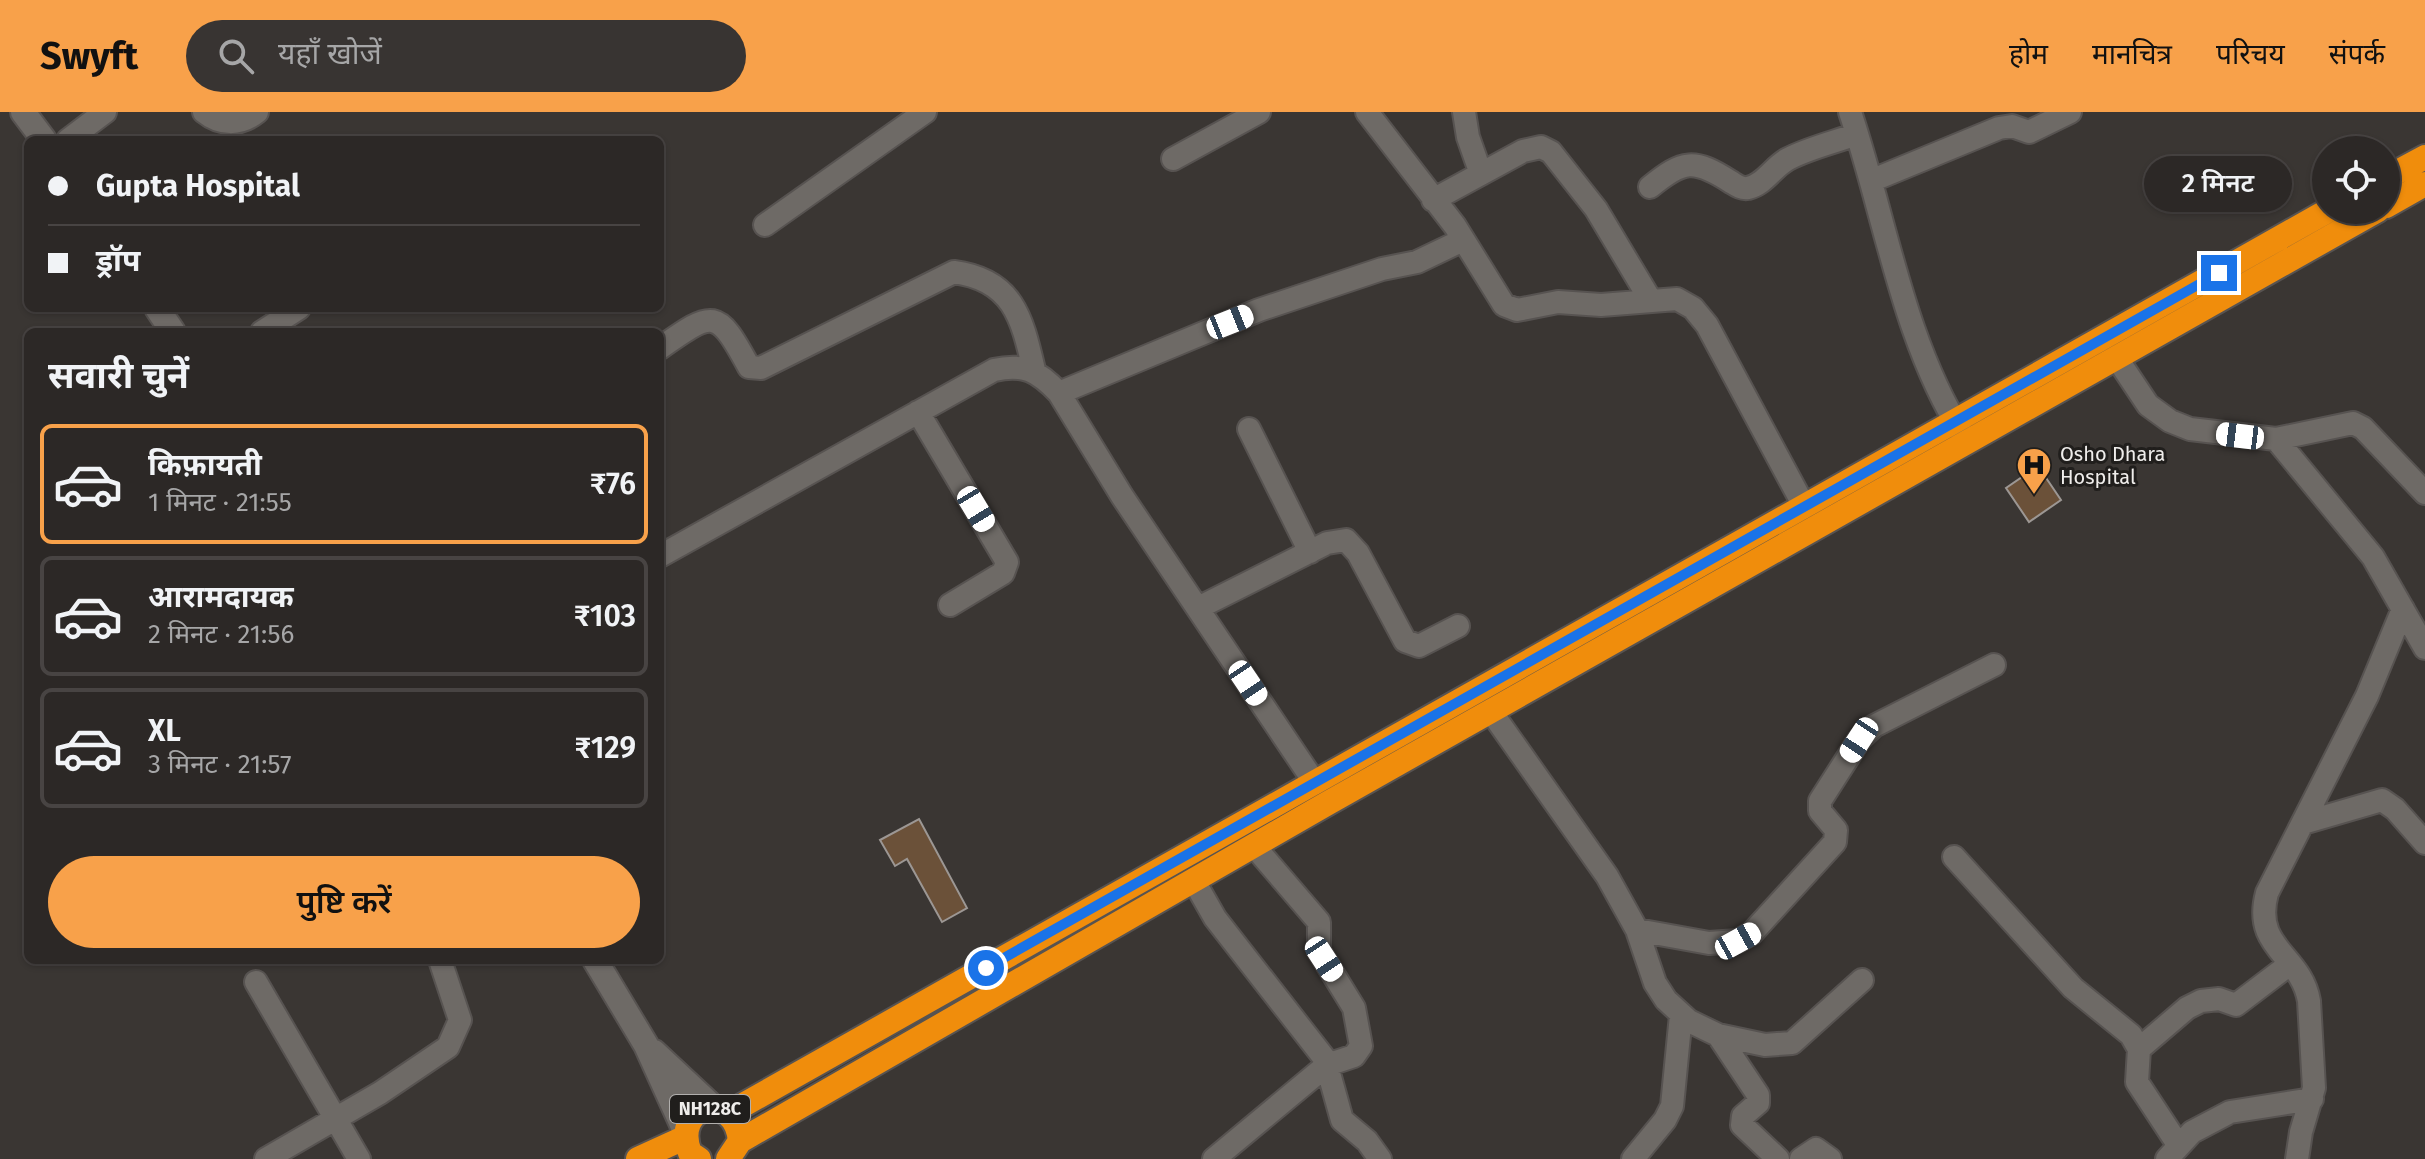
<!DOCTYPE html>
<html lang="hi">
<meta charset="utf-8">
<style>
:root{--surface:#2c2826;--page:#383432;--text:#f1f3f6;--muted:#a6a6a7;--line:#484443;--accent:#f8a14a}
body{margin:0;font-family:"Fira Sans","Noto Sans Devanagari",sans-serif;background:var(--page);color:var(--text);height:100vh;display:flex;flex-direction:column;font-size:30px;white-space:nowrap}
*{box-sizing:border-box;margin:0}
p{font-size:26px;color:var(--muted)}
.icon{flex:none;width:44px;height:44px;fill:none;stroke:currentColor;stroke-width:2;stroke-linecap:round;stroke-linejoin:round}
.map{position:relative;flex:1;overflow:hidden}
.panel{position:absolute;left:24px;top:216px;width:640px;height:636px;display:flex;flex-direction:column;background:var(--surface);border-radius:12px;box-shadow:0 2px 6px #0004,0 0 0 2px var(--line)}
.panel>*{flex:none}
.guide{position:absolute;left:24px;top:24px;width:640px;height:176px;border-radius:12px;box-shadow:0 2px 6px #0004,0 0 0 2px var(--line);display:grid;align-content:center;height:176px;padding:0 24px;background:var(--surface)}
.tools{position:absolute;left:2312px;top:24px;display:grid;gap:16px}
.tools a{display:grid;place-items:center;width:88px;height:88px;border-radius:50%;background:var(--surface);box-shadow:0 2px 6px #0004,0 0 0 2px var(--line);font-size:40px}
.end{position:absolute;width:36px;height:36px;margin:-18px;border:10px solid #1a73e8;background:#fff;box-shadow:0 0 0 4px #fff}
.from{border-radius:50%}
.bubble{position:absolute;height:56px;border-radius:28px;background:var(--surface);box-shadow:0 2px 6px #0004,0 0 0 2px var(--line);font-size:26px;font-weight:600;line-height:56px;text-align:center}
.car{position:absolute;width:24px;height:48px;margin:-24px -12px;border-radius:10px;box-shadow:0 0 6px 2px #0007;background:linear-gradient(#fff 24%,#345 0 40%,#fff 0 76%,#345 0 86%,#fff 0)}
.guide b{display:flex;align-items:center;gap:28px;height:76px;font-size:30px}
.guide b+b{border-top:2px solid var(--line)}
.guide i{width:20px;height:20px;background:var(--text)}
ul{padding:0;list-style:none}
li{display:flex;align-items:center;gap:24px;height:120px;margin:0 16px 12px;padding:0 8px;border:4px solid var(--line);border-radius:12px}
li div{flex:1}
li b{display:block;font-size:30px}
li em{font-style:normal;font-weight:600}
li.active{border-color:var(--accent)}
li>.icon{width:72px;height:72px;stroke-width:1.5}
h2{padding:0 24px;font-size:36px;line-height:96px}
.action{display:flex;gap:16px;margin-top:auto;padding:16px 24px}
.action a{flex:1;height:92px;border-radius:48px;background:var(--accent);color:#111;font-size:32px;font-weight:600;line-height:92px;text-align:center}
header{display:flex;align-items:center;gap:48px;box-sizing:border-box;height:112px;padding:0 40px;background:var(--accent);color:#111}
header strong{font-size:38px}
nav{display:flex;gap:44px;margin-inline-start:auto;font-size:28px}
.search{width:560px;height:72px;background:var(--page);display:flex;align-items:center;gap:20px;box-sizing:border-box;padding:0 28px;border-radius:44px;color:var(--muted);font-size:30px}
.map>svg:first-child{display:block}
.building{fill:#6b5139;stroke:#9c9794;stroke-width:2}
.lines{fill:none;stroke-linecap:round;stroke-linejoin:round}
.street-casing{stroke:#575351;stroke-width:26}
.secondary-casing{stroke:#575351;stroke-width:28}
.highway-casing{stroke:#575351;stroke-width:28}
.street{stroke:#6e6a66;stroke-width:22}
.secondary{stroke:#6e6a66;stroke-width:24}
.highway{stroke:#f08d0c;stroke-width:24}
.route{stroke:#1a73e8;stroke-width:10}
.labels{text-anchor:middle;stroke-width:6;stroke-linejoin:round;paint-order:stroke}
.shield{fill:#201e1c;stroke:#b1afad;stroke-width:2}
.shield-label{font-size:18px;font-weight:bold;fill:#efedeb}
.poi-label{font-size:20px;fill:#efedeb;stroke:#201e1c;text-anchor:start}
</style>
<header>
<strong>Swyft</strong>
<div class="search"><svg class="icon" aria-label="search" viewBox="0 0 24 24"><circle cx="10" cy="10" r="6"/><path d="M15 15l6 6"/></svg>यहाँ खोजें</div>
<nav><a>होम</a><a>मानचित्र</a><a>परिचय</a><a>संपर्क</a></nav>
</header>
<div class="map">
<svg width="2425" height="1047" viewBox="0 0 2425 1047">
<rect width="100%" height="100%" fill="#3a3633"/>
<path class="building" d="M 2038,354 L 2061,388 L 2029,410 L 2006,376 Z
M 919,707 L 967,796 L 942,810 L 907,747 L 895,754 L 880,728 Z"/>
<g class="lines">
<g class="street-casing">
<path id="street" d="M 204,0 C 220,13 240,14 257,0
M 1367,0 L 1455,114 L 1504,193 L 1517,198 L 1558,190 L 1601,193 L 1677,187 L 1693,196 L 1707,213 L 1804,394
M 1464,0 L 1468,25 L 1481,62
M 1850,0 C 1886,107 1902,226 1963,323
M 68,28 L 105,0
M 1173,47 L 1259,0
M 1873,68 L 1999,16 L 2012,14 L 2029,20 L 2070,0
M 1650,75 C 1683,48 1694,46 1731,70 C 1736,73 1741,77 1748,76 C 1765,72 1773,55 1788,47 C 1809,36 1835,30 1857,22
M 1433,88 L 1523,39 L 1541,35 L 1551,40 L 1596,97 L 1651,189
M 765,113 L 925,0
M 262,220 L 299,196
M 660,236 C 714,198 717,196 749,255 L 761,256 L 954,160 C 1014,168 1022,207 1034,258
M 2116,245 L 2148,293 L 2170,309 L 2190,317 L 2276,327 L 2353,311 L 2363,316 L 2425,381
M 1059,281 L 1259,198 L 1382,157 L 1417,150 L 1463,128
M 918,300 L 1007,450 L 1003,461 L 950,493
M 1249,317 L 1310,440
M 2276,327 L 2373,445 L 2425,536
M 660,444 L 994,258 C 1024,251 1038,259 1059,281 L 1122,384 L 1315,671
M 1198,496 L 1327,431 L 1346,428 L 1358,441 L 1405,529 L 1419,534 L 1458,514
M 1492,601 L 1607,764 L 1637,818 L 1655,871 L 1666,888 L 1689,909 L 1718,923 L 1765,933 L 1792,931 L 1862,868
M 2303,711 L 2382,688 L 2395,697 L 2425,731
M 1954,745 L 2073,876 L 2131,923 L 2139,937 L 2137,970 L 2179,1034
M 1194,769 L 1215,806 L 1325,947 L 1342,1008 L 1367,1029 L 1380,1047
M 1637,818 L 1709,831 L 1738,829 L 1752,821 L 1835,730 L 1836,718 L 1820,699 L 1820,689 L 1859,628 L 1874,614 L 1994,553
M 256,870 L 359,1047
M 1718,923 L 1758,983 L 1758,991 L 1743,1004 L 1742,1013 L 1778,1047
M 2139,937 L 2187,896 L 2201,889 L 2219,887 L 2236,893 L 2290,852
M 266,1047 L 380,981 L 448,935 L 460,908 L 440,848
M 1214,1047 L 1327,953 L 1354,944 L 1361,934 L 1354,896 L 1319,839 L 1319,810 L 1254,734
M 1633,1047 L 1665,1008 L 1672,994 L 1681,903
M 1801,1047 L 1816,1037 L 1830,1047
M 2167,1047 L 2192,1020 L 2230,1000 L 2312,987
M 2297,1047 L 2301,1020 L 2314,976 L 2309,889 C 2301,842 2252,837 2267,781 L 2367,584 L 2403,497"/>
</g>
<g class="secondary-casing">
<path id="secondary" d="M 23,0 L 44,28
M 157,196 L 173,220
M 595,848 L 646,933 L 685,1019
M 654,940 L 714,996"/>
</g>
<g class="highway-casing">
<path id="highway" d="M 2386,66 L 2425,45
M 2386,94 L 2425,72
M 729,1001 L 2329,98
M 740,1029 L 1328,691 L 2378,98
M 638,1047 L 684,1026
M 699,1047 L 690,1041 C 671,992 735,977 740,1029 L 728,1047"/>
</g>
<use href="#street" class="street"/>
<use href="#secondary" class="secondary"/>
<use href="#highway" class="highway"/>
</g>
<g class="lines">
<path class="route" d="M 986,856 L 2219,161"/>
</g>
<defs>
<g id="hospital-pin" transform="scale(1.8)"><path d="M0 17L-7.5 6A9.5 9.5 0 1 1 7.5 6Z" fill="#f8a14a" stroke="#201e1c"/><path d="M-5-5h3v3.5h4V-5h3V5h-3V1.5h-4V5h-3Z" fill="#111"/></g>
</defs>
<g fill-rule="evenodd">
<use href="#hospital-pin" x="2034" y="353"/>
</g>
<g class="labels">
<rect class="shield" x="670" y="983" width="80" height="28" rx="6"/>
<g class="shield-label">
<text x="710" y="1003">NH128C</text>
</g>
<g class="poi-label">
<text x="2060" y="349">Osho Dhara<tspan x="2060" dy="23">Hospital</tspan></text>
</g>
</g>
</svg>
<div class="tools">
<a><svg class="icon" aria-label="locate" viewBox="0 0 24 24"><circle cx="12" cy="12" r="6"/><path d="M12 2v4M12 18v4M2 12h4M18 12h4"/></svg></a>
</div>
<i class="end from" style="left:986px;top:856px"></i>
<i class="end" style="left:2219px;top:161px"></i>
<div class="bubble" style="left:2144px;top:44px;width:148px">2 मिनट</div>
<i class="car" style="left:1230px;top:210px;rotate:68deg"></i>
<i class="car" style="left:2240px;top:324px;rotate:277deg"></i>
<i class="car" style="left:976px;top:397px;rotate:149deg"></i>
<i class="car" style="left:1248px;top:571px;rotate:146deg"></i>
<i class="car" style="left:1859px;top:628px;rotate:213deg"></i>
<i class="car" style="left:1738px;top:829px;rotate:61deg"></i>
<i class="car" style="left:1324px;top:847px;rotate:147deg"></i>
<div class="guide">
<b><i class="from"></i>Gupta Hospital</b>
<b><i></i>ड्रॉप</b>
</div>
<section class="panel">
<h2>सवारी चुनें</h2>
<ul>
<li class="active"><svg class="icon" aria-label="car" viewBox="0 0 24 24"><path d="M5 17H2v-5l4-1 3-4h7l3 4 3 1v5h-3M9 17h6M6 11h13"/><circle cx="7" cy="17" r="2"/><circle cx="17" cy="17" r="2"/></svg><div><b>किफ़ायती</b><p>1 मिनट · 21:55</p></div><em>₹76</em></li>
<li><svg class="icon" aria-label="car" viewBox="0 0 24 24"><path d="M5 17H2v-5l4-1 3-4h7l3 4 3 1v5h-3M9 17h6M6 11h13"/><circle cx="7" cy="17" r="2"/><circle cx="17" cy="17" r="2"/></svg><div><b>आरामदायक</b><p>2 मिनट · 21:56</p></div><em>₹103</em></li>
<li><svg class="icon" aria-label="car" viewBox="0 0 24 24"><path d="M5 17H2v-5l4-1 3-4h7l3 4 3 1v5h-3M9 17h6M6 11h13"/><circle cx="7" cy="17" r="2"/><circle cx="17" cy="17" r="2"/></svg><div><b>XL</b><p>3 मिनट · 21:57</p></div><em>₹129</em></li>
</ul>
<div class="action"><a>पुष्टि करें</a></div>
</section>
</div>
